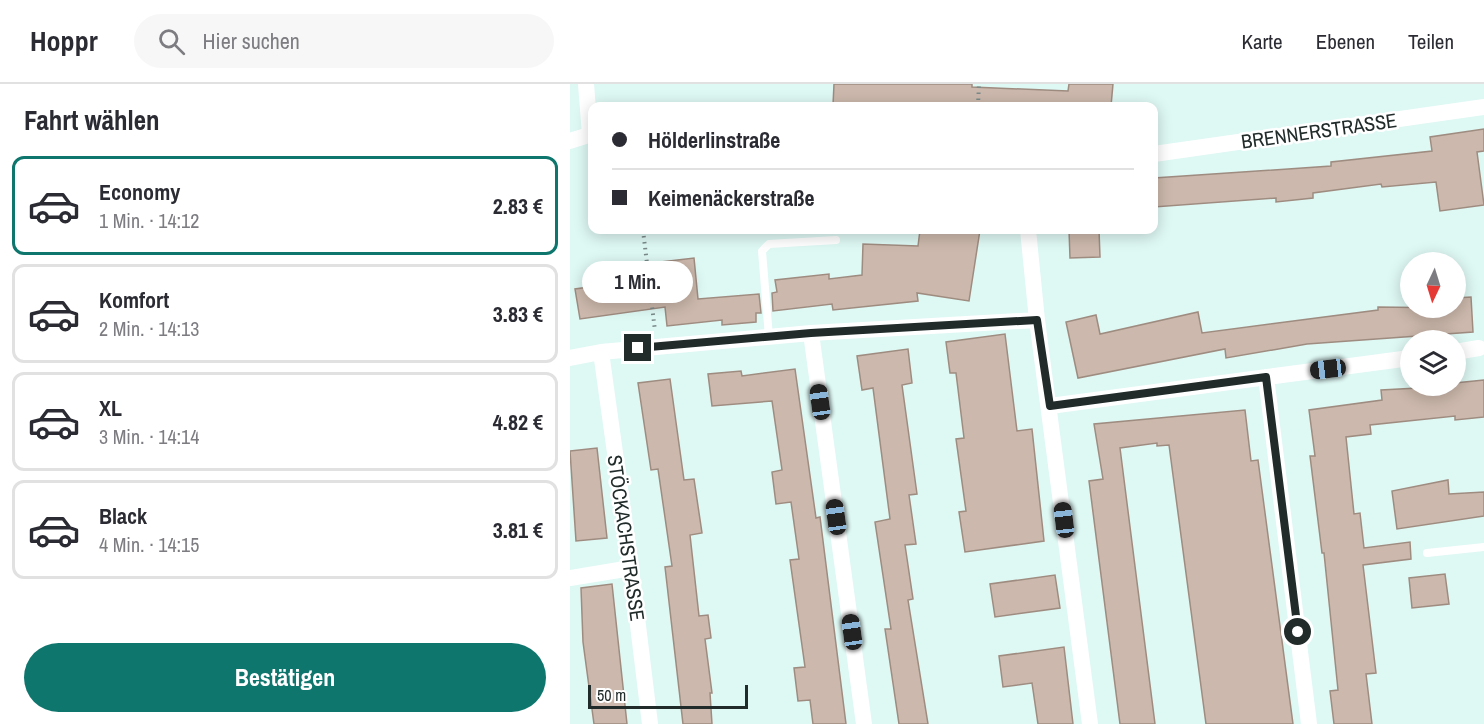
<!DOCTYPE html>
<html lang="de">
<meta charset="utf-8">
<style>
:root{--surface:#fff;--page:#f7f7f7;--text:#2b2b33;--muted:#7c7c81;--line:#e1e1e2;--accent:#0f766e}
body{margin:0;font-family:"Archivo Narrow",sans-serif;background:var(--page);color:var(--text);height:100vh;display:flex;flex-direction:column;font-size:22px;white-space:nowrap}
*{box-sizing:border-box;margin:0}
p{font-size:20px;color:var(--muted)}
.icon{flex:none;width:33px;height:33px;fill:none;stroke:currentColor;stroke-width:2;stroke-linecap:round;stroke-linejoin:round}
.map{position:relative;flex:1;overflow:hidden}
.details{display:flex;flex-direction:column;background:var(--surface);width:570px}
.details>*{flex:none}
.guide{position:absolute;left:18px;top:18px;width:570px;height:132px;border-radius:12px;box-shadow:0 3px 15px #0003;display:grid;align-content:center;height:132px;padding:0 24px;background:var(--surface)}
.needle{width:39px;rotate:184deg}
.tools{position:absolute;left:830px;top:168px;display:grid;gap:12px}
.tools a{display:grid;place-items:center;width:66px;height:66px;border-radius:50%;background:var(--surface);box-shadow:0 3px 15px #0003;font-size:30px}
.scale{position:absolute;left:18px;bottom:15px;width:160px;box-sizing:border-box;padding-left:6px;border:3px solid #212b2a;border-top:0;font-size:16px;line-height:21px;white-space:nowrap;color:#212b2a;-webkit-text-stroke:4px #fff;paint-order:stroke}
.end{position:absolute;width:27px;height:27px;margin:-14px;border:8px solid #212b2a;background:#fff;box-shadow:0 0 0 3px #fff}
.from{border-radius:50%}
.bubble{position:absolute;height:42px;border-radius:21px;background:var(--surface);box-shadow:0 3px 15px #0003;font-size:20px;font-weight:700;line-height:42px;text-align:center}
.car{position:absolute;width:18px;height:36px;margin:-18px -9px;border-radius:8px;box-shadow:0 0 4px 2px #0007;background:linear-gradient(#222 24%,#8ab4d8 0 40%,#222 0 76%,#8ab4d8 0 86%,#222 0)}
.guide b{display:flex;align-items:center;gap:21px;height:57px;font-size:22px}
.guide b+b{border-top:2px solid var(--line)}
.guide i{width:15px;height:15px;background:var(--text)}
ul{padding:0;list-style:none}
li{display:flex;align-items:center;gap:18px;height:99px;margin:0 12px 9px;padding:0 12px;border:3px solid var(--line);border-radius:12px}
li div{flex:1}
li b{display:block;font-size:22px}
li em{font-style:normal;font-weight:700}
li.on{border-color:var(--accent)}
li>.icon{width:54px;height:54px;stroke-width:1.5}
h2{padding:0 24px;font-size:27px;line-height:72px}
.cta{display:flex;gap:12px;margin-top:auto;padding:12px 24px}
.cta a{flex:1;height:69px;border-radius:36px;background:var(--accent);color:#fff;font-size:24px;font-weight:700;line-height:69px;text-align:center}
header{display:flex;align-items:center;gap:36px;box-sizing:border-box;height:84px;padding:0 30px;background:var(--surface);border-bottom:2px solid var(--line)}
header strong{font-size:28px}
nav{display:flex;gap:33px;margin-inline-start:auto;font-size:21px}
.search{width:420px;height:54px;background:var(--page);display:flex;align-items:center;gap:15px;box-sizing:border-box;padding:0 21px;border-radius:33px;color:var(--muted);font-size:22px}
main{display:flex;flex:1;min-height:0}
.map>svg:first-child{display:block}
.building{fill:#ccb8ac;stroke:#9f8c81;stroke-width:1.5}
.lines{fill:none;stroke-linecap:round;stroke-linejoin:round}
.path{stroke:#798a88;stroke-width:4;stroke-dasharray:1.5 4.5;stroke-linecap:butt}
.service{stroke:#fff;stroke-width:8}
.minor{stroke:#fff;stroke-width:16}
.route{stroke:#212b2a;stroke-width:8}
.labels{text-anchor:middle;stroke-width:5;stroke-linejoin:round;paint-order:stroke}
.street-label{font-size:20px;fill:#212b2a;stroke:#fff}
</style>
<header>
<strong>Hoppr</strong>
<div class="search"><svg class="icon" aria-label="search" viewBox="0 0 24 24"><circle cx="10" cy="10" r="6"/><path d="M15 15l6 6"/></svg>Hier suchen</div>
<nav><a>Karte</a><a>Ebenen</a><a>Teilen</a></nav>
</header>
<main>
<section class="details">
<h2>Fahrt wählen</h2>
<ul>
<li class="on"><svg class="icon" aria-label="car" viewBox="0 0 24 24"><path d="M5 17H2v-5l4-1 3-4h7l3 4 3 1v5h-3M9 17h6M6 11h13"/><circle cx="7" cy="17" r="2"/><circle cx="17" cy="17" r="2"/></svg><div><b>Economy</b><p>1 Min. · 14:12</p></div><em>2.83 €</em></li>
<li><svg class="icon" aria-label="car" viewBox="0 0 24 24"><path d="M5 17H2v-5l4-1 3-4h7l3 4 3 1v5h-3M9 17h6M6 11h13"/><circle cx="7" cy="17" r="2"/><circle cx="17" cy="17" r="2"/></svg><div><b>Komfort</b><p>2 Min. · 14:13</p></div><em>3.83 €</em></li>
<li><svg class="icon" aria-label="car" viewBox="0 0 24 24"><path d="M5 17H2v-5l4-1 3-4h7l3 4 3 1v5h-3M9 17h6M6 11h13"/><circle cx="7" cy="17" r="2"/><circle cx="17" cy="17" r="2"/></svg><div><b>XL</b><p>3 Min. · 14:14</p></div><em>4.82 €</em></li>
<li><svg class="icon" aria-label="car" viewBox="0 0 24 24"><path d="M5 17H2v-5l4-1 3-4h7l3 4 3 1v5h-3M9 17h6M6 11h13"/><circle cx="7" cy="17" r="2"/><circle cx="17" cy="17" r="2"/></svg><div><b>Black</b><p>4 Min. · 14:15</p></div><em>3.81 €</em></li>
</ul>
<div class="cta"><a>Bestätigen</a></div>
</section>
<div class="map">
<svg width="914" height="640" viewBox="0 0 914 640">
<rect width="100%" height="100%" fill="#def8f4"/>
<path class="building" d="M 264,0 L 402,0 L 402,3 L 498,7 L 499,0 L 543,0 L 541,22 L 263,21 Z
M 914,45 L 914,67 L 907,68 L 914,121 L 870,127 L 866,98 L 812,103 L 811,100 L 743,109 L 743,114 L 706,118 L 706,114 L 584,123 L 584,94 L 761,82 L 761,78 L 862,67 L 860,53 Z
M 350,146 L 377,149 L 377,146 L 410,146 L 399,217 L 347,209 L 348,217 L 263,226 L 262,220 L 203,227 L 202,209 L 207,208 L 205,196 L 259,190 L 259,195 L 292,191 L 293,160 L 348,162 Z
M 499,146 L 529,146 L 530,173 L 500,174 Z
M 124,174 L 128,215 L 189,210 L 191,229 L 186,229 L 186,238 L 152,241 L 152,236 L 97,242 L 95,223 L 10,235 L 5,205 L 92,193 L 91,178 Z
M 901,213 L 903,248 L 737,260 L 656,274 L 655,265 L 508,294 L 496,238 L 526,231 L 530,250 L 628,228 L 632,249 L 808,226 L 808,223 L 885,224 L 885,214 Z
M 435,250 L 447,347 L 462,345 L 474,457 L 395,468 L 389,428 L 396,427 L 386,355 L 394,354 L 386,289 L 380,289 L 376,258 Z
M 338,265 L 342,299 L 332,301 L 347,410 L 339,411 L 346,460 L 335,461 L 343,515 L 338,516 L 358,640 L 329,640 L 315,545 L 321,545 L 305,438 L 320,435 L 303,304 L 292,306 L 287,272 Z
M 225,285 L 246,434 L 250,433 L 276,640 L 243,640 L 240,616 L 228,617 L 224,584 L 235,583 L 220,476 L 229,475 L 221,418 L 206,420 L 202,388 L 212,386 L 202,317 L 142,322 L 138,290 L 171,287 L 172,292 Z
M 100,295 L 114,396 L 124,395 L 132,449 L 120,451 L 129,532 L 138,531 L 141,554 L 135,555 L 142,609 L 140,609 L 142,640 L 113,640 L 95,483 L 102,482 L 88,385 L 81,386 L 68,299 Z
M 914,296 L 914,333 L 885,336 L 885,332 L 800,341 L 801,350 L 776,353 L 784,430 L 790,429 L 794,464 L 840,458 L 841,475 L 793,481 L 806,589 L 796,590 L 802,640 L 764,640 L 760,607 L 768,606 L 754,469 L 752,469 L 740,372 L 745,372 L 739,326 L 812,316 L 811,306 L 885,302 L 885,299 Z
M 675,326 L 681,377 L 688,376 L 723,640 L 636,640 L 599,361 L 587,362 L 587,359 L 550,364 L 585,640 L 550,640 L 519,397 L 533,395 L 524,340 Z
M 27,364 L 37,454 L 6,457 L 0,367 Z
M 878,396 L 879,410 L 914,408 L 914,432 L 827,445 L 822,407 Z
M 875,490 L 879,520 L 842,524 L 839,494 Z
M 485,491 L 490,524 L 425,533 L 420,500 Z
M 42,500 L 57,640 L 24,640 L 13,558 L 11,504 Z
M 494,563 L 503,640 L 468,640 L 462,599 L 433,603 L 429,572 Z"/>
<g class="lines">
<path class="path" d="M 408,22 L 409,0
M 73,146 L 85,247"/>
<path class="service" d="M 199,253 L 192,167 L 199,160 L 266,156
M 857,469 L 914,463"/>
<path class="minor" d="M 16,0 L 20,51
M 0,57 L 22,50
M 584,70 L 914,23
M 458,146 L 467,236 L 520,640
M 241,249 L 294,640
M 31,268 L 61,484 L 80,640
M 885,268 L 909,264
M 0,274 L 31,268 L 241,249 L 467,236
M 696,293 L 739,640
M 480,322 L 840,274
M 0,494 L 61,484"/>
</g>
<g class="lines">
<path class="route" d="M 68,264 L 241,249 L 467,236 L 480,322 L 696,293 L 728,548"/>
</g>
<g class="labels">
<g class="street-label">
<text transform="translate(749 47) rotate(-8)" y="7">BRENNERSTRASSE</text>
<text transform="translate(56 454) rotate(82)" y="7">STÖCKACHSTRASSE</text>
</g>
</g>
</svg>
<div class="tools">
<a><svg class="needle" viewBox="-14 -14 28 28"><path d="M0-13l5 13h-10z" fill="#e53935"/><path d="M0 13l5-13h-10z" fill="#7c7c81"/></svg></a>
<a><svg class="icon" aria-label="layers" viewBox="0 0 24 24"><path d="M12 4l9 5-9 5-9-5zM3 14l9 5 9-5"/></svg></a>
</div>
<div class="scale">50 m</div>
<i class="end from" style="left:728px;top:548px"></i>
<i class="end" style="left:68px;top:264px"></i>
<div class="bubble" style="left:12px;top:177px;width:111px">1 Min.</div>
<i class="car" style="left:758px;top:285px;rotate:263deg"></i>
<i class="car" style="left:250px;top:318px;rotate:352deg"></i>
<i class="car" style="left:266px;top:433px;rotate:352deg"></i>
<i class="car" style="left:494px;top:436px;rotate:353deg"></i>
<i class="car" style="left:282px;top:548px;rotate:352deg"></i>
<div class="guide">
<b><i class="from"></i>Hölderlinstraße</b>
<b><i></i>Keimenäckerstraße</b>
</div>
</div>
</main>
